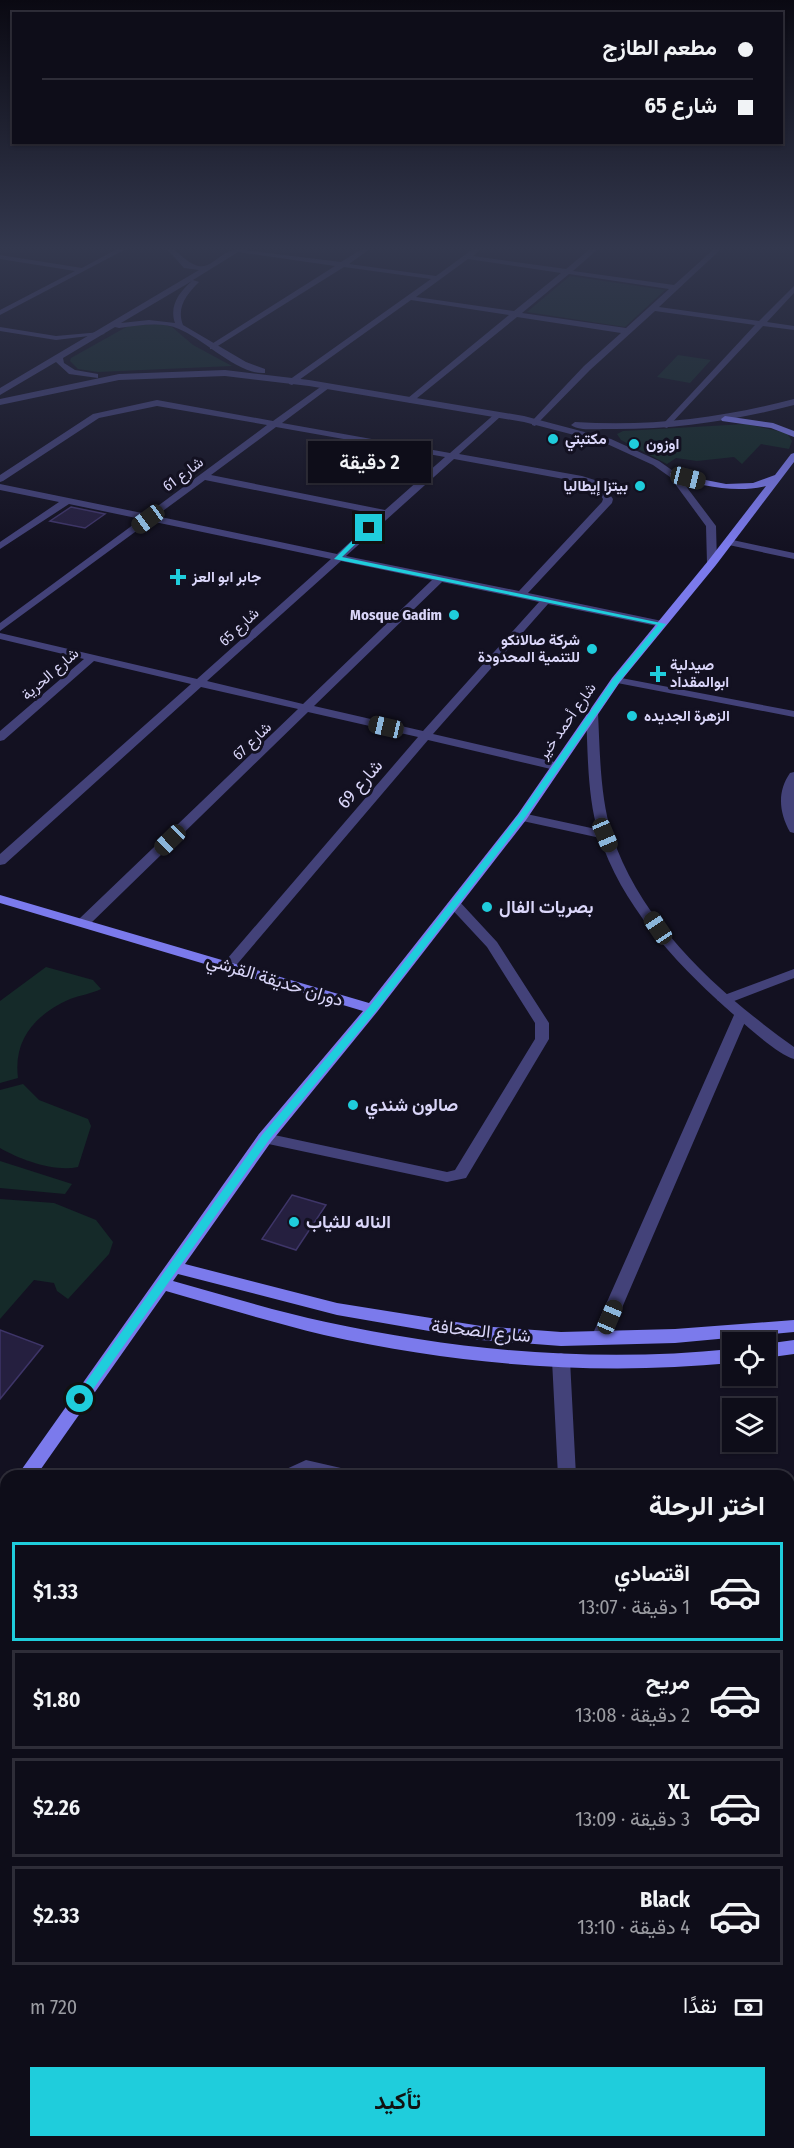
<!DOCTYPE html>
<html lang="ar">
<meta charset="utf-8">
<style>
:root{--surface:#0e0d19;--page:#1c1b26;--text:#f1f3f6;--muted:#9b9ca2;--line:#2e2d38;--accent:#1fcddc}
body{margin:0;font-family:"Fira Sans Condensed",Vazirmatn,sans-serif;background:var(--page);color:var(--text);direction:rtl;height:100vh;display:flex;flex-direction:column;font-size:22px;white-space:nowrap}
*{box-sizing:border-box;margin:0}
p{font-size:20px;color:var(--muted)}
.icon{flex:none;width:33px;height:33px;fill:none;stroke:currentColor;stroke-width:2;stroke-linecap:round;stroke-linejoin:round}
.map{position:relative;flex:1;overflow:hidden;direction:ltr}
.details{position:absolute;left:0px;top:1470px;width:795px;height:678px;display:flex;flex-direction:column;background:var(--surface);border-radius:18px 18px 0 0;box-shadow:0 2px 4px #0004,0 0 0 2px var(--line);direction:rtl}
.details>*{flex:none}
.hud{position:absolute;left:12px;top:12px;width:771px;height:132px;border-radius:0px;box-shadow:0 2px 4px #0004,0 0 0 2px var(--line);direction:rtl;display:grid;align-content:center;height:132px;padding:0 30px;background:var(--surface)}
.tools{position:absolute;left:722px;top:1332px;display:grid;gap:12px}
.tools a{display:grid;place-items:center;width:54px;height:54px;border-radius:0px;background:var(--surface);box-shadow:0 2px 4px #0004,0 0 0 2px var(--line);font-size:30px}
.end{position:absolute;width:27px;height:27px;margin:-14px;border:8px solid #1fcddc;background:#111;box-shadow:0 0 0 3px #111}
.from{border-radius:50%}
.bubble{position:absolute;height:42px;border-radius:0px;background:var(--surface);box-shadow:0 2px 4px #0004,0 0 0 2px var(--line);font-size:20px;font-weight:600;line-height:42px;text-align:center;direction:rtl}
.car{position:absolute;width:18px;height:36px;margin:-18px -9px;border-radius:8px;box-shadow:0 0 4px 2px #0007;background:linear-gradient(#222 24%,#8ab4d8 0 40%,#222 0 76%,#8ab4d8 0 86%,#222 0)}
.hud b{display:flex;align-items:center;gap:21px;height:57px;font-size:22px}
.hud b+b{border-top:2px solid var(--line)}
.hud i{width:15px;height:15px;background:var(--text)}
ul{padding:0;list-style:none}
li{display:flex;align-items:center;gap:18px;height:99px;margin:0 12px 9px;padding:0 18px;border:3px solid var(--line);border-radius:0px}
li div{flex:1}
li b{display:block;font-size:22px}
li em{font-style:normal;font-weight:600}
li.on{border-color:var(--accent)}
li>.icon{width:54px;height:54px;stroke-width:1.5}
h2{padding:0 30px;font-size:27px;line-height:72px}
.pay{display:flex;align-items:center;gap:15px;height:66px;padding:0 30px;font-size:22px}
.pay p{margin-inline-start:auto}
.action{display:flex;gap:12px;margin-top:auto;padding:12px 30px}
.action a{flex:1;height:69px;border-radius:0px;background:var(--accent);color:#111;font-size:24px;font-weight:600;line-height:69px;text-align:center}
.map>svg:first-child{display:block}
.green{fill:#152a29}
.building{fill:#251f3f;stroke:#3e3568;stroke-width:1.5}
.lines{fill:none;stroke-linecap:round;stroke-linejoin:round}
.minor{fill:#434279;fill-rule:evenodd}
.tertiary{fill:#434279;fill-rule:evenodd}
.secondary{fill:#7b7aec;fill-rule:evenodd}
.route{fill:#1fcddc}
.poi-dot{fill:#1fcddc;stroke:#131121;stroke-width:2}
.labels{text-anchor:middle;stroke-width:6;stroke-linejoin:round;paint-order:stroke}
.far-poi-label{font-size:15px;font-weight:bold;fill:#dad6f9;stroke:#131121;text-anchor:start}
.far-street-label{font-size:15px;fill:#dad6f9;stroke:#131121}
.street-label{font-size:18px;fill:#dad6f9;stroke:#131121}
.poi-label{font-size:18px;font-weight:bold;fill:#dad6f9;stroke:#131121;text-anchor:start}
</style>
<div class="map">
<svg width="794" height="2148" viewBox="0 0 794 2148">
<rect width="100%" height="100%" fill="#131121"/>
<path class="green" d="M 570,276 L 665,290 L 625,327 L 527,312 Z
M 161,324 L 172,327 L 193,345 L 232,366 L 98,372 L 78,369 L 70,361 L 71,358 L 128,326 Z
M 678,355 L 711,360 L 690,383 L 657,377 Z
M 746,424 L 787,433 L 792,441 L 789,449 L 761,444 L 742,464 L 734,457 L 697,461 L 676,458 L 667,464 L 621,440 L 617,434 L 623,431 Z
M 46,967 L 93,980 L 101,989 C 91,994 80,995 70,999 C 36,1014 13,1039 18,1078 L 0,1083 L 0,1001 Z
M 23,1084 L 39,1100 L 88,1119 L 91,1126 L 78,1167 C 54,1172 21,1160 0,1148 L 0,1090 Z
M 0,1161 L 72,1184 L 65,1194 L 0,1188 Z
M 0,1199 L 54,1203 L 96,1220 L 113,1242 L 109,1254 L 68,1299 L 57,1291 L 54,1283 L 34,1280 L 0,1319 Z
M 794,2017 L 794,2148 L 758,2148 L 760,2142 L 789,2142 L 789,2035 Z"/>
<path class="building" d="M 71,507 L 105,514 L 85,528 L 50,521 Z
M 292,1195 L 326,1205 L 296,1250 L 262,1239 Z
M 0,1330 L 43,1346 L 0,1399 Z"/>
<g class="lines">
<path class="minor" d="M 117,249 L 126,249 L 0,315 L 0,310 L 75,271 L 0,259 L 0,255 L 82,268 Z
M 235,249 L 341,262 L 362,249 L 370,249 L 349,264 L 436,276 L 473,249 L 481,249 L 473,256 L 566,269 L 590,249 L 598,249 L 573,271 L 674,285 L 714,249 L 721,249 L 659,307 L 759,321 L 794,286 L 794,293 L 767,322 L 794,326 L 794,330 L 763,326 L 667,428 L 664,427 L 664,423 L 755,325 L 655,311 L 590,370 L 535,426 L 532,425 L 532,421 L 584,366 L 621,333 L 517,317 L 411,403 L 408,402 L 408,398 L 509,315 L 411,300 L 292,385 L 289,384 L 289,380 L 431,279 L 344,267 L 213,349 L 210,349 L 210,345 L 335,266 L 238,252 ZM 468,259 L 561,273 L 514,311 L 416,297 ZM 569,274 L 669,289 L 626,328 L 522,313 Z
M 0,327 L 56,336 L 101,332 L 105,334 L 56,340 L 0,331 Z
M 326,383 L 330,386 L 329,388 L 282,423 L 450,453 L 497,412 L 501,415 L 500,417 L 459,454 L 582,476 L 601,482 L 613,499 L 612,503 L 528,593 L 662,621 L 667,624 L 662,627 L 548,604 L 433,734 L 559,763 L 559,769 L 555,770 L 428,740 L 233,969 L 223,969 L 221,966 L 418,737 L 308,712 L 89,925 L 79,925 L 77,922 L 79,919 L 298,709 L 201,687 L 5,864 L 0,865 L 0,854 L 191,684 L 94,661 L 4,740 L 0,741 L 0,731 L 84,659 L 0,639 L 0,633 L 197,679 L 331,559 L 150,521 L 0,631 L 0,623 L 141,519 L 69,504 L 0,549 L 0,542 L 59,502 L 0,490 L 0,484 L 147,514 L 267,425 L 157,406 L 99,418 L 3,481 L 0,482 L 0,475 L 93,414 L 157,400 L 273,421 ZM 276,427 L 445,457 L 385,510 L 211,475 ZM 454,459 L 580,482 L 595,486 L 603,499 L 602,502 L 519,591 L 346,556 ZM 205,480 L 380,515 L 337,554 L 156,516 ZM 341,561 L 432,580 L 303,704 L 207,681 ZM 442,582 L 539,602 L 423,731 L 314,706 Z
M 728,539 L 794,553 L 794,559 L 724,544 L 723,542 Z
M 616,677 L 794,711 L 794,717 L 612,682 L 612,678 Z
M 794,772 L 794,833 L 790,832 C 779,812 777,792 790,773 Z
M 522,813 L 605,831 L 611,835 L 605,839 L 518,820 L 518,814 Z
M 454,900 L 459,901 L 497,942 L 549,1023 L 549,1039 L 466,1178 L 447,1182 L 259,1142 L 257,1138 L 259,1134 L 265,1133 L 447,1172 L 455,1170 L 535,1039 L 535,1023 L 487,947 L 447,904 Z
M 794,969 L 794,978 L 729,1003 L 724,1004 L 717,1000 L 719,997 Z
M 741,1011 L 748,1015 L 609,1338 L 606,1343 L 600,1345 L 594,1343 L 591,1338 L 734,1015 Z
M 561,1353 L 567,1355 L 570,1360 L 576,1476 L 558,1476 L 552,1360 L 555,1355 Z
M 306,1460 L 354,1471 L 356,1476 L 280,1476 L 282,1471 Z
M 794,1502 L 794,1518 L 789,1519 L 789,1503 Z
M 794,1864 L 794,1902 L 789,1904 L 789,1866 Z
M 258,2142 L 284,2142 L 281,2148 L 255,2148 Z
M 716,2142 L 742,2142 L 740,2148 L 714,2148 Z"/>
<path class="tertiary" d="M 167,249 L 174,249 C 213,288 209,249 243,249 L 193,280 L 199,282 C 187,294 176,307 183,325 L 246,362 L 265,369 L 265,373 C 238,375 204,339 179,329 C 161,321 138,326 119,328 L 115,327 L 63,358 L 64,363 L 75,370 L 98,374 L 98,378 L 69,374 L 56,362 L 0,395 L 0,388 L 199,270 L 184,268 ZM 192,281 C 179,292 169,306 175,323 L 149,320 L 121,323 Z
M 225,370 L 309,380 L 524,416 L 611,439 L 659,461 L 676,473 L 716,526 L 717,563 L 712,566 L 707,563 L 706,526 L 670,477 L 653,465 L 605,443 L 524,422 L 309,386 L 225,376 L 119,380 L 0,405 L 0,399 L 119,374 Z
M 794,399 L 794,405 C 732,421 671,430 606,429 C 596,429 579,431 571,425 L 575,422 C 650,427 721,418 794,399 Z
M 592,710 L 598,713 C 600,753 600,797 612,835 C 641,924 720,994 794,1047 L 794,1059 C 776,1054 740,1020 725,1007 C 673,960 621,904 599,835 C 587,797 588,753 586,713 Z
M 0,1574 L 6,1576 L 6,1593 L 0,1591 Z
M 789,1903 L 794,1905 L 794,1927 L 789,1925 Z"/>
<path class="secondary" d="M 725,416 L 773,423 L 794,431 L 794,437 L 771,428 L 722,421 L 721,419 Z
M 794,453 L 794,462 L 716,565 L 620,682 L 526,820 L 377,1012 L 271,1142 L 185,1264 L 337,1303 L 481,1326 L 561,1332 L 675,1329 L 794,1320 L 794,1332 L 675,1343 L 561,1346 L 481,1340 L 337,1315 L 178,1274 L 173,1281 C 224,1295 275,1311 326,1322 C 461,1351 595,1363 732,1349 L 732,1363 C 595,1376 458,1365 324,1335 C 271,1322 218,1306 166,1291 L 36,1476 L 17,1476 L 259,1134 L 363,1011 L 0,903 L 0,895 L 369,1003 L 518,814 L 612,678 L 708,561 L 766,486 C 733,494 702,485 670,477 L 670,473 L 726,484 L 753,483 L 775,475 L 791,454 Z
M 794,1340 L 794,1354 L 765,1358 L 765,1344 Z
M 6,1496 L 6,1517 L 0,1519 L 0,1498 Z"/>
</g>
<linearGradient id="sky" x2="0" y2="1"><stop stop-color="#0a0912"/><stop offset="0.45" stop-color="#33384e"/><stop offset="1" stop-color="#33384e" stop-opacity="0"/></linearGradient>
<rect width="794" height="550" fill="url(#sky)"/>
<path class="route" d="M 367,526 L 372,528 L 342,557 L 666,624 L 619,682 L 524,819 L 376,1011 L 269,1140 L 84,1402 L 76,1402 L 76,1396 L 262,1135 L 369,1007 L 519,815 L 613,679 L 658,625 L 334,559 Z"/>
<g class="poi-dot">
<circle cx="553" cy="439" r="6"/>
<circle cx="634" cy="444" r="6"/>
<circle cx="640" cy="486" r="6"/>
<path d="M175 568h6v6h6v6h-6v6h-6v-6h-6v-6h6z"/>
<circle cx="454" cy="615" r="6"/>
<circle cx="592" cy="649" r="6"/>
<path d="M655 665h6v6h6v6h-6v6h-6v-6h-6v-6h6z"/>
<circle cx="632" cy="716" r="6"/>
<circle cx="487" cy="907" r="6"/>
<circle cx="353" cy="1105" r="6"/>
<circle cx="294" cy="1222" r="6"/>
</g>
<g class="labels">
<g class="far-poi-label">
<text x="565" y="444">مكتبتي</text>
<text x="646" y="449">اوزون</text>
<text x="628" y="491" text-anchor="end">بيتزا إيطاليا</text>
<text x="192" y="582">جابر ابو العز</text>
<text x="442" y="620" text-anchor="end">Mosque Gadim</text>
<text x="580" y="645" text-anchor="end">شركة صالانكو<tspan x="580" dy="17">للتنمية المحدودة</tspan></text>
<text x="670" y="670">صيدلية<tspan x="670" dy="17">ابوالمقداد</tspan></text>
<text x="644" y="721">الزهرة الجديده</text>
</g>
<g class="far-street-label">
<text transform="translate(183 474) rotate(-37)" y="5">شارع 61</text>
<text transform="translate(239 627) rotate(-43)" y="5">شارع 65</text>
<text transform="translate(50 674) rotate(-41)" y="5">شارع الحرية</text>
<text transform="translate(567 721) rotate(-55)" y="5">شارع أحمد خير</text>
<text transform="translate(252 741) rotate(-44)" y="5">شارع 67</text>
</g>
<g class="street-label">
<text transform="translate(360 784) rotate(-49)" y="6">شارع 69</text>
<text transform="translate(275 980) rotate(17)" y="6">دوران حديقة القرشي</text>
<text transform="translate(481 1331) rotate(6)" y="6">شارع الصحافة</text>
</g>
<g class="poi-label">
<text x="499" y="913">بصريات الفال</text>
<text x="365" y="1111">صالون شندي</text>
<text x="306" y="1228">الناله للثياب</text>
</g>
</g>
</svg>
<div class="tools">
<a><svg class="icon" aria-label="locate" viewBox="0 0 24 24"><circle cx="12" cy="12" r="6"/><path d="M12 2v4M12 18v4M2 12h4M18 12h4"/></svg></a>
<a><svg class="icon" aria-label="layers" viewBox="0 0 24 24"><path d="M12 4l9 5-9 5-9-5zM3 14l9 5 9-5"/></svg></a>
</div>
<i class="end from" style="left:80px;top:1399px"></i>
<i class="end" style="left:369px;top:528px"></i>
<div class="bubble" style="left:308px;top:441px;width:123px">2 دقيقة</div>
<i class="car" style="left:688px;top:478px;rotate:104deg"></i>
<i class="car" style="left:148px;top:519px;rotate:234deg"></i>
<i class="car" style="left:386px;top:727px;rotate:283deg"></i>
<i class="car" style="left:605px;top:835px;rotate:157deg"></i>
<i class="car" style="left:170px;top:840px;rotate:226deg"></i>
<i class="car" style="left:658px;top:928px;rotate:326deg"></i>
<i class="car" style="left:610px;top:1317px;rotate:23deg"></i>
<div class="hud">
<b><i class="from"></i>مطعم الطازج</b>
<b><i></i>شارع 65</b>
</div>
<section class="details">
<h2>اختر الرحلة</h2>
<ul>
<li class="on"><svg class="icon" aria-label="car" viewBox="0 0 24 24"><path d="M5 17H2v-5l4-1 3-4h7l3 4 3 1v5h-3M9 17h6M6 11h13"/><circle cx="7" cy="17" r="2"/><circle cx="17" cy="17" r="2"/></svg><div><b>اقتصادي</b><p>1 دقيقة · 13:07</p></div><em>$1.33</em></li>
<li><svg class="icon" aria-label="car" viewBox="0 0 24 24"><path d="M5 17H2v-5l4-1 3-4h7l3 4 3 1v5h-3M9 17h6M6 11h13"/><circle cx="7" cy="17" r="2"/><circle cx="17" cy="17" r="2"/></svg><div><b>مريح</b><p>2 دقيقة · 13:08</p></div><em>$1.80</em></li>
<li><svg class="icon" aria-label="car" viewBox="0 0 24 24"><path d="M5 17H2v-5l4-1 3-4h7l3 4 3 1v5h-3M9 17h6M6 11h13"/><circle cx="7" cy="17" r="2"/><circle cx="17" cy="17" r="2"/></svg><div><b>XL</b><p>3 دقيقة · 13:09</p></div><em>$2.26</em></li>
<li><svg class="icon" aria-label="car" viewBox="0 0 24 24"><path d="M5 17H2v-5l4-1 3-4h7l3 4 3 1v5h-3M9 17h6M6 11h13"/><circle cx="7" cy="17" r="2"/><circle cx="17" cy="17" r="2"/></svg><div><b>Black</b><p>4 دقيقة · 13:10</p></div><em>$2.33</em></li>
</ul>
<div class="pay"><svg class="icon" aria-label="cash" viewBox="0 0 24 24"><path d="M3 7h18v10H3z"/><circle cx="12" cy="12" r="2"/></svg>نقدًا<p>720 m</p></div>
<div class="action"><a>تأكيد</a></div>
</section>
</div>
